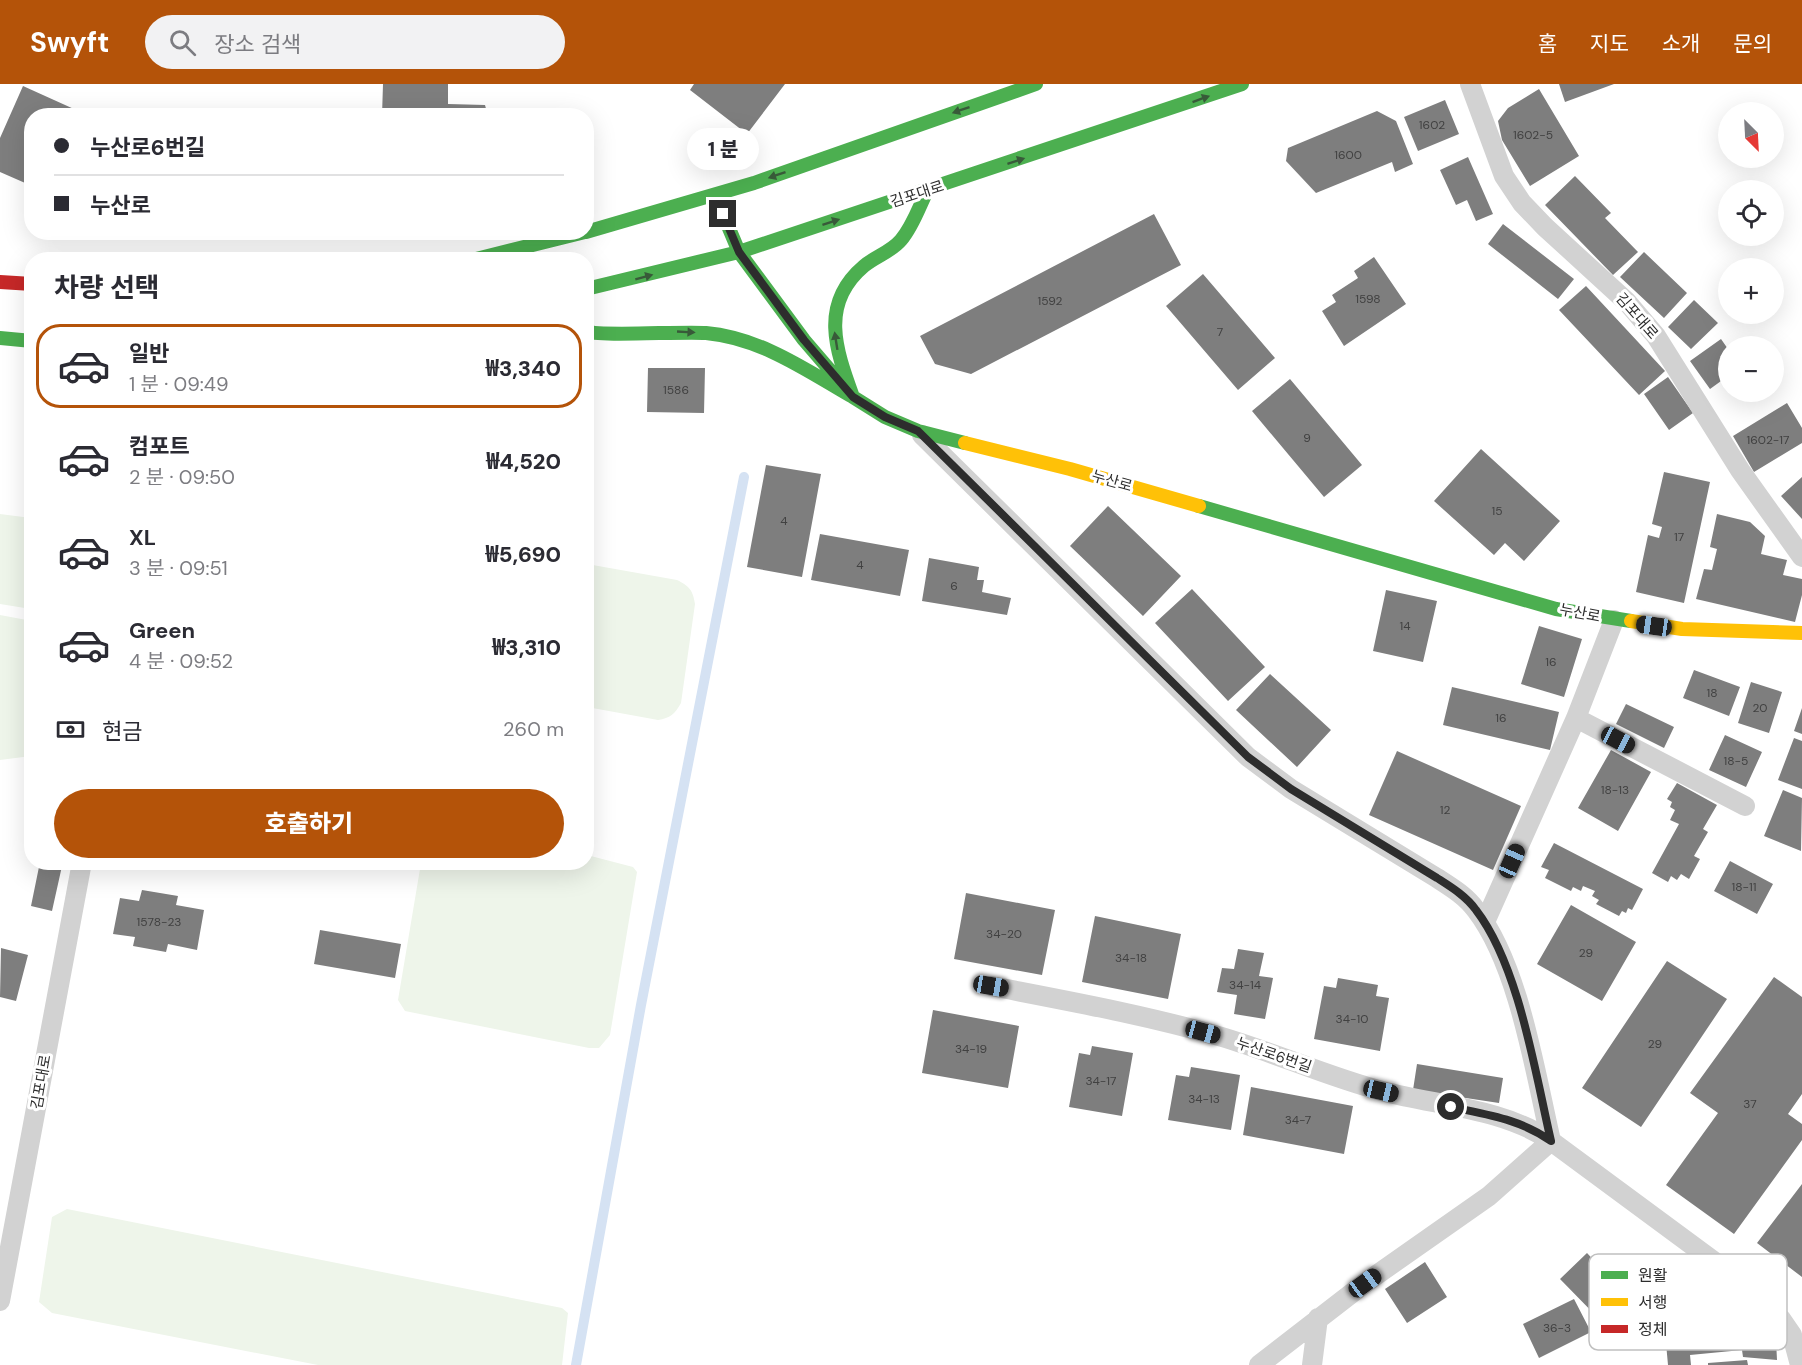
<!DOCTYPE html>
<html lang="ko">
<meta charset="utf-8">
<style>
:root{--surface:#fff;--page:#f2f2f3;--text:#2b2b33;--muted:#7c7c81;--line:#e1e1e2;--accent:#b45309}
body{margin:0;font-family:"DM Sans","Noto Sans KR",sans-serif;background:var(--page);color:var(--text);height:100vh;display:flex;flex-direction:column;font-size:22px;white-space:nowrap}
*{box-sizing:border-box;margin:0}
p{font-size:20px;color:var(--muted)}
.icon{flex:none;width:33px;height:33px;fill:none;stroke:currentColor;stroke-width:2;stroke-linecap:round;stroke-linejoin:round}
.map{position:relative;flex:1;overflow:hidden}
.panel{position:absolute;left:24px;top:168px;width:570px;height:618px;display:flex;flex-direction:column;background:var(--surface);border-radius:24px;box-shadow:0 6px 24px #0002}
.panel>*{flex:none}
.banner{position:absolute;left:24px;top:24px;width:570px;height:132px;border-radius:24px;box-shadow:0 6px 24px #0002;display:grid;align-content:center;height:132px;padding:0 30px;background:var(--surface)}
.needle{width:39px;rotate:156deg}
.controls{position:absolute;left:1718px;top:18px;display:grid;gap:12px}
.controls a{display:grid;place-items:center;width:66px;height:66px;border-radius:50%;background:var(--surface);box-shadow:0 6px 24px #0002;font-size:30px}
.end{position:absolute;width:27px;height:27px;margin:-14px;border:8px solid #2d2d2d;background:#fff;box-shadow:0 0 0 3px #fff}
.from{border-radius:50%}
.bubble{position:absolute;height:42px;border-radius:21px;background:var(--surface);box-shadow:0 6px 24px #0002;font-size:20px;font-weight:800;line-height:42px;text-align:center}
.car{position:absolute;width:18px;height:36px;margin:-18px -9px;border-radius:8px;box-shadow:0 0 4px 2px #0007;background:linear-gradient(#222 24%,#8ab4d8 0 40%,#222 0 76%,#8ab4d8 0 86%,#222 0)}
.banner b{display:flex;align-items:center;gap:21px;height:57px;font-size:22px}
.banner b+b{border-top:2px solid var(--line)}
.banner i{width:15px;height:15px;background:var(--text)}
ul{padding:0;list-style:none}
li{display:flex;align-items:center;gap:18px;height:84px;margin:0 12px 9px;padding:0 18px;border:3px solid transparent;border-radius:24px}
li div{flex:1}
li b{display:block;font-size:22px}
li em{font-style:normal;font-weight:800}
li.on{border-color:var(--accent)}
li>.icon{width:54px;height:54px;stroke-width:1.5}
h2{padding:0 30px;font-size:27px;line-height:72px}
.pay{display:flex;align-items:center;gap:15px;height:66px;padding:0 30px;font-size:22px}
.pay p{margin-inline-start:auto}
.cta{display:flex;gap:12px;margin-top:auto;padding:12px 30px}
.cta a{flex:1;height:69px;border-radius:36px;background:var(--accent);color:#fff;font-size:24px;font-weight:800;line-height:69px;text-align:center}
header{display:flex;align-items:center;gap:36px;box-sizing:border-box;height:84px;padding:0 30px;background:var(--accent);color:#fff}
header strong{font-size:28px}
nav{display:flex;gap:33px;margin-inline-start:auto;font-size:21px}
.search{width:420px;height:54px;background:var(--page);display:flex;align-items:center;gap:15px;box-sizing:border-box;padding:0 21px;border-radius:33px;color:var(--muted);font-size:22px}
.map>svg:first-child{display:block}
.green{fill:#eef5ea}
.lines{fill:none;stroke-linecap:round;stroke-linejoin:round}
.stream{stroke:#d5e2f3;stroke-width:10}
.building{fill:#7e7e7e}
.lane{stroke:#d2d2d2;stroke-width:20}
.fast{stroke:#4caf50;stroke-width:14}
.slow{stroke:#ffc107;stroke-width:14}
.jam{stroke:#c62828;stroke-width:14}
.oneway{fill:#385a39}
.route{stroke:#2d2d2d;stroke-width:8}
.labels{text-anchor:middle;stroke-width:6;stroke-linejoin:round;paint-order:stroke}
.number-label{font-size:12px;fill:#414141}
.street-label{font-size:15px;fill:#2d2d2d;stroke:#fff}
.key{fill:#fff;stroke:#c0c0c0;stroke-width:1.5}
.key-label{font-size:16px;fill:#2d2d2d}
</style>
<header>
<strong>Swyft</strong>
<div class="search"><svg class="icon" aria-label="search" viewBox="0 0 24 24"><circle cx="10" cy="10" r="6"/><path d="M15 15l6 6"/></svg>장소 검색</div>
<nav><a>홈</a><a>지도</a><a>소개</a><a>문의</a></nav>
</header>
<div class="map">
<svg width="1802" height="1281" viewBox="0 0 1802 1281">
<rect width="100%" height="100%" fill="#fff"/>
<path class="green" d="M 0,430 L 31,434 L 31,525 L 0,520 Z
M 587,480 L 677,496 C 689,502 693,506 695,520 L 681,619 C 675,630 670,634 658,636 L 587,623 Z
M 0,531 L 32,537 L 31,672 L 0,676 Z
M 587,771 L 633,783 L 637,788 L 610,951 L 599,964 L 589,964 L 405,927 L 398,916 L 421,779 L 586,778 Z
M 67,1125 L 562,1224 L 568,1229 L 562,1281 L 318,1281 L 52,1229 L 39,1218 L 52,1133 Z"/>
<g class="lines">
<path class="stream" d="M 576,1281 L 641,921 L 744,393"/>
</g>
<path class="building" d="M 383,0 L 448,0 L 448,20 L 485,21 L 488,32 L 382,32 Z
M 694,0 L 785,0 L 747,50 L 690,6 Z
M 1559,0 L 1614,0 L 1565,18 Z
M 23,2 L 85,30 L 32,32 L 32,102 L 0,88 L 0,54 Z
M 1539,5 L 1579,72 L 1530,102 L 1502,56 L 1498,37 L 1508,24 Z
M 1445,16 L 1459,50 L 1418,67 L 1404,33 Z
M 1377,27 L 1396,37 L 1413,80 L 1395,88 L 1392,78 L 1316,109 L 1286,77 L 1288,64 Z
M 1468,73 L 1493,130 L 1476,137 L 1467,116 L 1456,121 L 1440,86 Z
M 1575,92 L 1611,129 L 1605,134 L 1638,168 L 1613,191 L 1545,121 Z
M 1154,130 L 1181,181 L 971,290 L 935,280 L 920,252 Z
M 1503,140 L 1574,195 L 1558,215 L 1488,160 Z
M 1644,168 L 1687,209 L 1664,234 L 1620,193 Z
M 1374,173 L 1406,220 L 1344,262 L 1322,227 L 1336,218 L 1332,211 L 1358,194 L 1354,187 Z
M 1203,190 L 1275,274 L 1238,306 L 1166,222 Z
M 1586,202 L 1665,287 L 1639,311 L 1559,226 Z
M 1694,216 L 1718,239 L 1691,265 L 1668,243 Z
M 1721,255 L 1728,265 L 1728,292 L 1710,305 L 1690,277 Z
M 648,284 L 705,284 L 704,329 L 647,328 Z
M 1668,293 L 1693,329 L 1669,346 L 1644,310 Z
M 1290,295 L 1362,381 L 1324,413 L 1252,327 Z
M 1787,319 L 1802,344 L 1802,359 L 1754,388 L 1733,352 Z
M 1481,365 L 1560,437 L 1524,477 L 1505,459 L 1494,471 L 1434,417 Z
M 766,381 L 821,390 L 802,493 L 747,483 Z
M 1664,388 L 1710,398 L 1684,519 L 1636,508 L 1648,451 L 1659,454 L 1662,443 L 1652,440 Z
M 1802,393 L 1802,435 L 1781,412 Z
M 1108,422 L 1181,492 L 1143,532 L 1070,462 Z
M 1717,430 L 1750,438 L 1765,452 L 1761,470 L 1787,476 L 1783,491 L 1802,495 L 1802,511 L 1795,538 L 1696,515 L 1704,485 L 1712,486 L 1717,465 L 1710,463 Z
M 820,450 L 909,466 L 900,512 L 811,496 Z
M 929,474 L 979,483 L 977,496 L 984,496 L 982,508 L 1011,514 L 1007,531 L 922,517 Z
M 1192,505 L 1265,583 L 1228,617 L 1155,539 Z
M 1386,506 L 1437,517 L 1423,578 L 1373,567 Z
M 1539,542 L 1582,555 L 1564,613 L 1521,600 Z
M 1694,586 L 1740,603 L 1729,632 L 1683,614 Z
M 1270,590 L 1331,646 L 1297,683 L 1236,626 Z
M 1751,598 L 1782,608 L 1769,649 L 1738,639 Z
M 1452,603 L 1559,628 L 1550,666 L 1443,641 Z
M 1626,620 L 1674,643 L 1664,664 L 1616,640 Z
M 1802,624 L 1802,650 L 1794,647 Z
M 1725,651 L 1762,668 L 1746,703 L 1709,686 Z
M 1794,654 L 1802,657 L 1802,705 L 1778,696 Z
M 1611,666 L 1651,688 L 1618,747 L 1578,724 Z
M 1397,667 L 1521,722 L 1493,786 L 1369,731 Z
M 1677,699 L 1717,721 L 1703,745 L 1708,748 L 1694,772 L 1700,775 L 1689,795 L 1681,790 L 1677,796 L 1671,792 L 1668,798 L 1652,789 L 1679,740 L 1670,736 L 1675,726 L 1670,723 L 1672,718 L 1667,715 Z
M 1783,706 L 1802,714 L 1801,767 L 1764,752 Z
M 1554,759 L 1643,805 L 1632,826 L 1628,824 L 1626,829 L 1622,827 L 1619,832 L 1596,820 L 1599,816 L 1592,812 L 1595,807 L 1583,802 L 1581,807 L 1573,803 L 1571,807 L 1545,794 L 1549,786 L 1541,783 Z
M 1730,777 L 1773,800 L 1757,830 L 1714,807 Z
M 40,778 L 62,782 L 52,827 L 31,822 Z
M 142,806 L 178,812 L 176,821 L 204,826 L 197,866 L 168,860 L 166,868 L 133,862 L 135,853 L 113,850 L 120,814 L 139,817 Z
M 966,809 L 1055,826 L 1042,891 L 954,875 Z
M 1571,821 L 1636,858 L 1602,917 L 1537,880 Z
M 1095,832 L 1181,850 L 1168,915 L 1082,898 Z
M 320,846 L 401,860 L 395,894 L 314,880 Z
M 1,864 L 28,871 L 16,917 L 0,913 Z
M 1238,865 L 1264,869 L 1259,892 L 1273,894 L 1265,935 L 1234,930 L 1237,911 L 1217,908 L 1222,884 L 1234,885 Z
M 1667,877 L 1727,915 L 1641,1043 L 1582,1004 Z
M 1774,893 L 1802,913 L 1802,1010 L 1788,1030 L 1802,1040 L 1802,1056 L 1734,1150 L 1666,1101 L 1718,1029 L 1690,1009 Z
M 1338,894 L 1378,901 L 1376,912 L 1389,914 L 1380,967 L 1314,955 L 1324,902 L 1336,904 Z
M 933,926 L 1019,942 L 1008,1004 L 922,989 Z
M 1092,962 L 1133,969 L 1122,1032 L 1069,1023 L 1079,969 L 1090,971 Z
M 1417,980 L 1503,994 L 1499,1019 L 1413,1006 Z
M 1191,983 L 1240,991 L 1231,1046 L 1168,1036 L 1176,991 L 1189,993 Z
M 1251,1003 L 1353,1022 L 1344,1070 L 1243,1051 Z
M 1802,1100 L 1802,1193 L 1757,1159 Z
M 1587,1169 L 1639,1224 L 1603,1239 L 1560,1195 Z
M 1425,1178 L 1447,1213 L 1407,1239 L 1385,1205 Z
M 1711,1204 L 1776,1256 L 1777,1276 L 1743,1273 L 1742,1266 L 1690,1271 L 1691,1281 L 1668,1281 L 1663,1226 Z
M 1574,1215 L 1591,1248 L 1539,1274 L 1523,1240 Z
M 1747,1276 L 1748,1281 L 1708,1281 L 1708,1279 Z"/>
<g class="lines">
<path class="lane" d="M 1470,0 L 1504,92 L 1522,119 L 1545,143 L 1627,218 L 1656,252 L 1740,386 L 1802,473
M 922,351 L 1248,673 L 1291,705 L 1437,794 C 1451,803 1466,812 1476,826 C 1519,882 1535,988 1551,1057 L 1742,1198 L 1781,1235 L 1792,1251 L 1800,1281
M 1576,634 L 1745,722
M 1485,838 L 1576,634 L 1614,536
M 991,902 C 1068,917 1146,931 1222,953 C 1276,969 1328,993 1382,1007 C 1438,1022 1503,1024 1551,1057 L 1489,1112 L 1365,1199 L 1259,1281
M 0,1217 L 82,778
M 1312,1281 L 1318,1234"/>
<path class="fast" d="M 715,111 L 739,168 L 804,256 L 853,313 L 885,333 L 918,347 L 965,359
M 586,148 L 754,99 L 1036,0
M 472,176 L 585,148
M 586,205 L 739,168 L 1242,0
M 586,247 C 598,253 683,247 706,249 C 761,254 806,286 853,313
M 0,254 L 32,257
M 853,313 C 836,266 819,220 864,182 C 876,172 891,168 901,156 C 913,142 919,123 927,107
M 1199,422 L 1556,525 L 1631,537"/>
<path class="slow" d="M 965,359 L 1070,385 L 1199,422
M 1631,537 L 1682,545 L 1802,549"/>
<path class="jam" d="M 0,198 L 32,200"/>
</g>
<defs><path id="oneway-solid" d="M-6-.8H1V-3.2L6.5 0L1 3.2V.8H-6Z" transform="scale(1.5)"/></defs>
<g class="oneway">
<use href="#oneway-solid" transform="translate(1201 15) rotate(-20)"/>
<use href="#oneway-solid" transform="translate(961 26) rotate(161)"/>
<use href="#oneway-solid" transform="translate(1016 77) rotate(-18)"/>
<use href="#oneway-solid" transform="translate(777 91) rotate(161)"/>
<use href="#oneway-solid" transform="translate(831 138) rotate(-18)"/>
<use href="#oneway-solid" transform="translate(644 193) rotate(-15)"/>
<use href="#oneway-solid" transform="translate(686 248) rotate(3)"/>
<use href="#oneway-solid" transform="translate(836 257) rotate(-99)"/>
</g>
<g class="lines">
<path class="route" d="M 723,130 L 739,168 L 804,256 L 853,313 L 885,333 L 918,347 L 1248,673 L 1291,705 L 1437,794 C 1451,803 1466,812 1476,826 C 1519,882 1535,988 1551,1057 C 1520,1035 1488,1031 1451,1023"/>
</g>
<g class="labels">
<g class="number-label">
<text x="1432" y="45">1602</text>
<text x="1533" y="55">1602-5</text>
<text x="1348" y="75">1600</text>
<text x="1368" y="219">1598</text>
<text x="1050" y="221">1592</text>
<text x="1220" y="252">7</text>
<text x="676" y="310">1586</text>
<text x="1307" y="358">9</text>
<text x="1768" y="360">1602-17</text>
<text x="1497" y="431">15</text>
<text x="784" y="441">4</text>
<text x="1679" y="457">17</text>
<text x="860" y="485">4</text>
<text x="954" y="506">6</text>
<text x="1405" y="546">14</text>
<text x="1551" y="582">16</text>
<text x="1712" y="613">18</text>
<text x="1760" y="628">20</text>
<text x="1501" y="638">16</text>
<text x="1736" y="681">18-5</text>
<text x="1615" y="710">18-13</text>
<text x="1445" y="730">12</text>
<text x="1744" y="807">18-11</text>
<text x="159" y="842">1578-23</text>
<text x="1004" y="854">34-20</text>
<text x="1586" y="873">29</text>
<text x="1131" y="878">34-18</text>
<text x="1245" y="905">34-14</text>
<text x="1352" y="939">34-10</text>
<text x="1655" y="964">29</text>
<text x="971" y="969">34-19</text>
<text x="1101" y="1001">34-17</text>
<text x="1204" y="1019">34-13</text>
<text x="1750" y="1024">37</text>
<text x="1298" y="1040">34-7</text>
<text x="1557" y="1248">36-3</text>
</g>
<g class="street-label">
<text transform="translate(917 110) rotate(-18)" y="5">김포대로</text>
<text transform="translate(1637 232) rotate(49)" y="5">김포대로</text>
<text transform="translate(1112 397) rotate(16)" y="5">누산로</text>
<text transform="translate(1580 529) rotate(11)" y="5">누산로</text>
<text transform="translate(1274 971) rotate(19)" y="5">누산로6번길</text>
<text transform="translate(41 998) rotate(-80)" y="5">김포대로</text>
</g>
</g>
<rect x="1589" y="1170" width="198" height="96" rx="9" class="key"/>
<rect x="1601" y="1187" width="27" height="8" fill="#4caf50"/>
<rect x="1601" y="1214" width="27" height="8" fill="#ffc107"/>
<rect x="1601" y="1241" width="27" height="8" fill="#c62828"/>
<g class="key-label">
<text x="1638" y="1197">원활</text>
<text x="1638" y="1224">서행</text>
<text x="1638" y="1251">정체</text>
</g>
</svg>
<div class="controls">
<a><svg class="needle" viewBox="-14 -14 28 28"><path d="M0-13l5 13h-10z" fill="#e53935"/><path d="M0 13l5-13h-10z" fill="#7c7c81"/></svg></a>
<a><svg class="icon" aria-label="locate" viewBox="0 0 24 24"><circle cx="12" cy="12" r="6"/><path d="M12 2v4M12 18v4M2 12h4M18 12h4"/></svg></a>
<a>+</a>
<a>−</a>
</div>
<i class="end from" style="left:1451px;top:1023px"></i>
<i class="end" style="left:723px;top:130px"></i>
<div class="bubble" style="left:687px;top:44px;width:72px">1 분</div>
<i class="car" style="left:1654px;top:542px;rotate:278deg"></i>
<i class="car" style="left:1618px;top:656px;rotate:118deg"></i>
<i class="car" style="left:1512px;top:777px;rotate:24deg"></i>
<i class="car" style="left:991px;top:902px;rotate:100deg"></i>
<i class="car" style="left:1203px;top:948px;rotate:105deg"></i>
<i class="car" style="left:1381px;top:1007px;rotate:103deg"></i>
<i class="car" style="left:1365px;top:1199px;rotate:54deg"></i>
<div class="banner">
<b><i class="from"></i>누산로6번길</b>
<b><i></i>누산로</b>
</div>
<section class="panel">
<h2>차량 선택</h2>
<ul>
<li class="on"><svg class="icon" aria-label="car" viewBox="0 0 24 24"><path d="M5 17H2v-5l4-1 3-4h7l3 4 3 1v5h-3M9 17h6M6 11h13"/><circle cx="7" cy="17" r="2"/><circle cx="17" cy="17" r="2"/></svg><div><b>일반</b><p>1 분 · 09:49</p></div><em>₩3,340</em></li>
<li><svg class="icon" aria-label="car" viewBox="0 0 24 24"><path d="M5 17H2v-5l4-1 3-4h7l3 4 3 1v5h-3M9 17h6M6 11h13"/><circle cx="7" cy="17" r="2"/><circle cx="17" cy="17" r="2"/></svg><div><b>컴포트</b><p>2 분 · 09:50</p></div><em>₩4,520</em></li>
<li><svg class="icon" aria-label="car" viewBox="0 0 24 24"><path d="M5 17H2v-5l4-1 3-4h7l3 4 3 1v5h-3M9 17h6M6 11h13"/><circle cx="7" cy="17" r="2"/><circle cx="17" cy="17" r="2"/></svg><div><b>XL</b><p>3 분 · 09:51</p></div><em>₩5,690</em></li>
<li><svg class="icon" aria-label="car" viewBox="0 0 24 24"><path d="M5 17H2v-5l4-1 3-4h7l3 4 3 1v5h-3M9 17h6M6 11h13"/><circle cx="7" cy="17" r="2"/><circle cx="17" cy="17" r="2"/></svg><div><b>Green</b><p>4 분 · 09:52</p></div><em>₩3,310</em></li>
</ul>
<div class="pay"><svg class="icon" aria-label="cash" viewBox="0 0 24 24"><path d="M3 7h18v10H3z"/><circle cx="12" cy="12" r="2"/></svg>현금<p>260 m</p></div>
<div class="cta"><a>호출하기</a></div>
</section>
</div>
